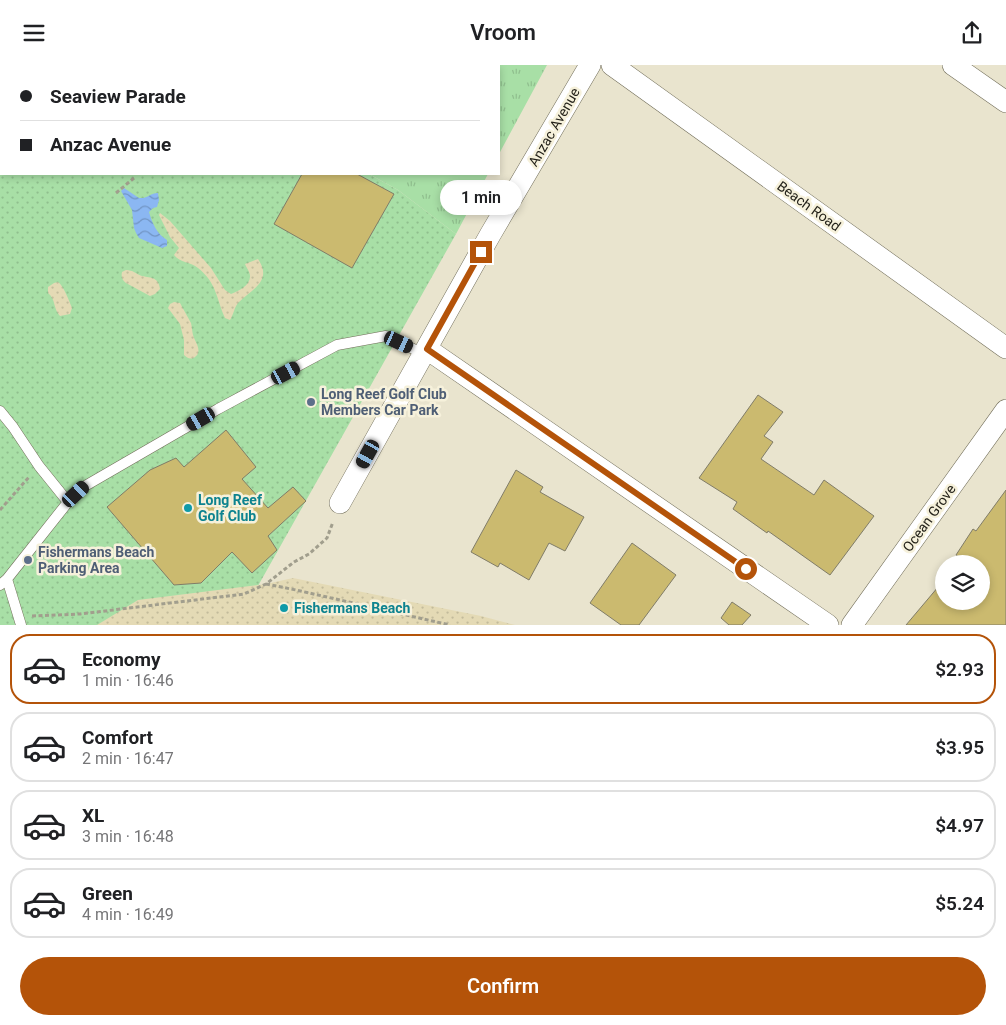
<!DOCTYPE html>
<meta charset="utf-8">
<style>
:root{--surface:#fff;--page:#f2f2f2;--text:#202124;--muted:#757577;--line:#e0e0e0;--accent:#b45309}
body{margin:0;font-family:Roboto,sans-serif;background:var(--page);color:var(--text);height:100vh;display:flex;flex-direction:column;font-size:19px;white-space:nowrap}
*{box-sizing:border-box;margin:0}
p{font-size:16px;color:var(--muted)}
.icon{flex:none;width:28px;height:28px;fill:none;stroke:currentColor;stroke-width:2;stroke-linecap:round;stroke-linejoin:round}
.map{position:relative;height:560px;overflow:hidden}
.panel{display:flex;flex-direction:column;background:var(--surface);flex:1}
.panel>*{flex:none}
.guide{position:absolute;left:0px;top:0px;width:500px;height:110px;box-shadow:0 2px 8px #0003;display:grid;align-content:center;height:110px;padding:0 20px;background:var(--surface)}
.fabs{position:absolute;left:935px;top:490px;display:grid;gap:10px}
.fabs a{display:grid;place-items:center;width:55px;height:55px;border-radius:50%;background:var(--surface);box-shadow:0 2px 8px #0003;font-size:25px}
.end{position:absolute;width:22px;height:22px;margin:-11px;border:6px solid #b45309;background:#fff;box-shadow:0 0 0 2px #fff}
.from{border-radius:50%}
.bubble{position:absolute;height:35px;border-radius:18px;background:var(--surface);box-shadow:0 2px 8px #0003;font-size:16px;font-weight:600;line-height:35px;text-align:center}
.car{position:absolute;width:15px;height:30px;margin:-15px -8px;border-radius:6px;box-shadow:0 0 4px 1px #0007;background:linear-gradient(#222 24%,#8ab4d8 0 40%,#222 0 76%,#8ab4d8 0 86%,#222 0)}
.guide b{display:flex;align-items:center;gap:18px;height:48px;font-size:19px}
.guide b+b{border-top:1px solid var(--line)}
.guide i{width:12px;height:12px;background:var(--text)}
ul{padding:9px 0 0;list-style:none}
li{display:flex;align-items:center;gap:15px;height:70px;margin:0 10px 8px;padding:0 10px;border:2px solid var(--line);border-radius:20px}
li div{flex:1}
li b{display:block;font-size:19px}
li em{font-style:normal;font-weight:600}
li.active{border-color:var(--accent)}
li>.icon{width:45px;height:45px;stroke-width:1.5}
.primary-button{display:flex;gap:10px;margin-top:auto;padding:10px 20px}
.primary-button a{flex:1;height:58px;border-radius:30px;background:var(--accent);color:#fff;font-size:20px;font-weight:600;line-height:58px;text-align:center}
header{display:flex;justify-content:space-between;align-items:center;height:65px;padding:0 20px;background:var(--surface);font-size:22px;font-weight:600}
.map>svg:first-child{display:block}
.grass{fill:url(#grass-dots)}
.sand{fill:url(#sand-dots)}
.park{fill:url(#park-tufts)}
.water{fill:url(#water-waves)}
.building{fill:#cbba6f;stroke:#807c68}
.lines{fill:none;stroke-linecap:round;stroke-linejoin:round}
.lane-casing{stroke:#726e5a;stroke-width:11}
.street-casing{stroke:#726e5a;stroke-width:22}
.path{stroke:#a19e8d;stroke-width:3;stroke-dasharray:4 2.5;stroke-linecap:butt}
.lane{stroke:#fff;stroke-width:10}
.street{stroke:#fff;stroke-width:21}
.route{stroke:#b45309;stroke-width:6}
.service-dot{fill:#5c6f8a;stroke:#f6f1db;stroke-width:2}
.culture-dot{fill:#0f9aa8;stroke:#f6f1db;stroke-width:2}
.labels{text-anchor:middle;stroke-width:5;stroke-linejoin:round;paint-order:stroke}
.street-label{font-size:14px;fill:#24221a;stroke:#f6f1db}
.service-label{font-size:14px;font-weight:bold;fill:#4e5e75;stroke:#f6f1db;text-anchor:start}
.culture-label{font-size:14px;font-weight:bold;fill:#0d838f;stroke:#f6f1db;text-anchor:start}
</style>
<header><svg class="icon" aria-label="menu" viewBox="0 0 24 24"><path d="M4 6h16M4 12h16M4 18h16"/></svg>Vroom<svg class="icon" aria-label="share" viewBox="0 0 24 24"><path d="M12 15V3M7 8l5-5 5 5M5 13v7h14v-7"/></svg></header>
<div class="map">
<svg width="1006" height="560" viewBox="0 0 1006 560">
<defs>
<pattern id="grass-dots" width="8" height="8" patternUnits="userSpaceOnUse" patternTransform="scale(1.25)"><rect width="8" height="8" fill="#a8dfa6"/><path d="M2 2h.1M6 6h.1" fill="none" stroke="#90bf8e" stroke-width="1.8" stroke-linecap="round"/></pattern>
<pattern id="sand-dots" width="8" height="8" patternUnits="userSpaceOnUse" patternTransform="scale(1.25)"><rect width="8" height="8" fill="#e4dab5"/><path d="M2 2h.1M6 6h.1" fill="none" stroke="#c3bb9b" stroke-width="1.8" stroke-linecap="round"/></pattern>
<pattern id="park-tufts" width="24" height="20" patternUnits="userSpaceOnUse" patternTransform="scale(1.25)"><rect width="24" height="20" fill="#a8dfa6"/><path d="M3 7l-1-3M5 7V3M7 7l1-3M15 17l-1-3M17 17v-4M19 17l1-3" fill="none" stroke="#90bf8e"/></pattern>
<pattern id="water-waves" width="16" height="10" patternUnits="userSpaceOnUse" patternTransform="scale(1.25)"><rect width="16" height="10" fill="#8bb7f2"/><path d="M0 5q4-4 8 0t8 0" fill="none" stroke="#7194c3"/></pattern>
</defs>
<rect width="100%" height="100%" fill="#e9e4ce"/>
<path class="grass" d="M 0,0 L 227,1 L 1,1 L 1,109 L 369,109 L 398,125 L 456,169 L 236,560 L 0,560 Z"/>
<path class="sand" d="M 160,148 L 170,156 L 211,203 L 225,225 L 231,229 C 240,226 254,218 249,207 C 248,204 246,202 245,199 L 258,194 C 273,216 252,224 239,237 C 234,242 234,249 230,255 L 225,253 C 216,233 217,218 198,203 C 191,197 180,198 174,190 L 179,183 L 170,172 L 159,150 Z
M 126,205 C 133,205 136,209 142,211 C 152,213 158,212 160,224 L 155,229 L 150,231 L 126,218 C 122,215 121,212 122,207 Z
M 58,217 C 64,221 69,236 72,243 L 70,249 L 60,251 C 53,244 56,234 48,228 L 48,222 L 54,218 Z
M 174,237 L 180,238 C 182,242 189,254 191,258 C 192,262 192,266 193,270 C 195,277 203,286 195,292 C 191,295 187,293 184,290 L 184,275 L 180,259 L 168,243 L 170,239 Z
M 293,513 L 481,551 L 515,560 L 97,560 L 138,535 L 266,519 Z"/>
<path class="park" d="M 226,0 L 547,0 L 499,89 L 499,1 Z
M 369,109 L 488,109 L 456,169 L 398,125 Z"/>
<path class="water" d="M 124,123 L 139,133 C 148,134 150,128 158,128 L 159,135 L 157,142 L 153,143 L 149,147 C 152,158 157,169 167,175 L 167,181 L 162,183 L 139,173 L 136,168 L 134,163 L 132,145 L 121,126 Z"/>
<path class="building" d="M 302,109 L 357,109 L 394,129 L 352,203 L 274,159 Z
M 758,330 L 783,347 L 764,371 L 773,377 L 761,394 L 814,430 L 824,415 L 874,451 L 830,510 L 768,466 L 767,468 L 733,444 L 737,437 L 699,413 Z
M 226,365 L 256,402 L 242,414 L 268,443 L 293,422 L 306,436 L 268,471 L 277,485 L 252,508 L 232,487 L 201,518 L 174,520 L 107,442 L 150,405 L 176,393 L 184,402 Z
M 516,405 L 543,422 L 540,427 L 584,452 L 565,486 L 549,478 L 529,515 L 500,498 L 498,502 L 471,487 Z
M 1006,425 L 1006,560 L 906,560 L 944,515 L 944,536 L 981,536 L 981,499 L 969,499 L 956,490 L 973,464 L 976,466 Z
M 632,478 L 676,510 L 639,560 L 621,560 L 590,538 Z
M 732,537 L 751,550 L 742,560 L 729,560 L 721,553 Z"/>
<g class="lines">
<g class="lane-casing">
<path id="lane" d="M 0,346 L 13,362 L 39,401 L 68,437
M 7,514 L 21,560
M 0,520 L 7,514 L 68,437 L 85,421 L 218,344 L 337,280 L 386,271 L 424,289"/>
</g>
<g class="street-casing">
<path id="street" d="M 612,0 L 1006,283
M 953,0 L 1006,37
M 427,284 L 828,560
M 340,438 L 490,170 L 590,0
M 852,560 L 1006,345"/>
</g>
<path class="path" d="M 116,128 L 134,113
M 0,445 L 29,412
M 266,519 L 296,525 L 450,560
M 32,551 L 80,549 L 244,529 L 266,519 L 294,497 L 309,489 L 327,473 L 333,457"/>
<use href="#lane" class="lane"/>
<use href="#street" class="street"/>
</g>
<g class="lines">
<path class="route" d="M 481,187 L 427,284 L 746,504"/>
</g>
<g class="service-dot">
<circle cx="311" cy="337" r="5"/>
<circle cx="28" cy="495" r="5"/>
</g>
<g class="culture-dot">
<circle cx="188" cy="443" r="5"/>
<circle cx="284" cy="543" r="5"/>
</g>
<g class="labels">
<g class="street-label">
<text transform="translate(554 62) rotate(-60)" y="5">Anzac Avenue</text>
<text transform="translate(809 141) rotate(36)" y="5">Beach Road</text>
<text transform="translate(929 453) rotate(-54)" y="5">Ocean Grove</text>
</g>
<g class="service-label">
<text x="321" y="334">Long Reef Golf Club<tspan x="321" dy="16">Members Car Park</tspan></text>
<text x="38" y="492">Fishermans Beach<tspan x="38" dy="16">Parking Area</tspan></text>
</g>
<g class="culture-label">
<text x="198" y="440">Long Reef<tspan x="198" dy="16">Golf Club</tspan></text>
<text x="294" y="548">Fishermans Beach</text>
</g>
</g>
</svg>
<div class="fabs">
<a><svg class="icon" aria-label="layers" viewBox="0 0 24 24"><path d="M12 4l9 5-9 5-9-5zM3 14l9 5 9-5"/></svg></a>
</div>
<i class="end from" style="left:746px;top:504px"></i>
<i class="end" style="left:481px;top:187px"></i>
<div class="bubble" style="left:440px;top:115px;width:82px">1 min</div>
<i class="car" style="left:399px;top:277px;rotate:115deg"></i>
<i class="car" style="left:286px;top:308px;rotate:62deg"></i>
<i class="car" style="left:201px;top:354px;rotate:240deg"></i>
<i class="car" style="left:368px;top:389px;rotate:209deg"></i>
<i class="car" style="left:76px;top:429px;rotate:47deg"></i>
<div class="guide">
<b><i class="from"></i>Seaview Parade</b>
<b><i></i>Anzac Avenue</b>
</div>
</div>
<section class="panel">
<ul>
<li class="active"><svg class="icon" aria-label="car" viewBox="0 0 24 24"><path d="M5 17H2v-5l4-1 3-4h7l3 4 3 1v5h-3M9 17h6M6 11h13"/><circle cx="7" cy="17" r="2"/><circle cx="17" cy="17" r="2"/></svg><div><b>Economy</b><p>1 min · 16:46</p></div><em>$2.93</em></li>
<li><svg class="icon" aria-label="car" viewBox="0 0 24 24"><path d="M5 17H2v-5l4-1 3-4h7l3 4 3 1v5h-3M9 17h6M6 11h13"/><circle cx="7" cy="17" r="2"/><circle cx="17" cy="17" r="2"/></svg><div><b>Comfort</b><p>2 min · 16:47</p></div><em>$3.95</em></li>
<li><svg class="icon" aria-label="car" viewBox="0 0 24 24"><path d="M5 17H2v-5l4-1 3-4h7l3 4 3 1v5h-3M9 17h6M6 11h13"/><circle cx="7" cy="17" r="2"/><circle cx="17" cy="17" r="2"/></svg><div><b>XL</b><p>3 min · 16:48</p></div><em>$4.97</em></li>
<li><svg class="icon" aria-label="car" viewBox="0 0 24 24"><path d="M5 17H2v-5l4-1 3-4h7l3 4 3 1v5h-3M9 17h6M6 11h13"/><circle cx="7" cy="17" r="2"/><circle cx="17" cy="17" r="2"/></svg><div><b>Green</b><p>4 min · 16:49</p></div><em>$5.24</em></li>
</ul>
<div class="primary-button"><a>Confirm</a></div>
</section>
